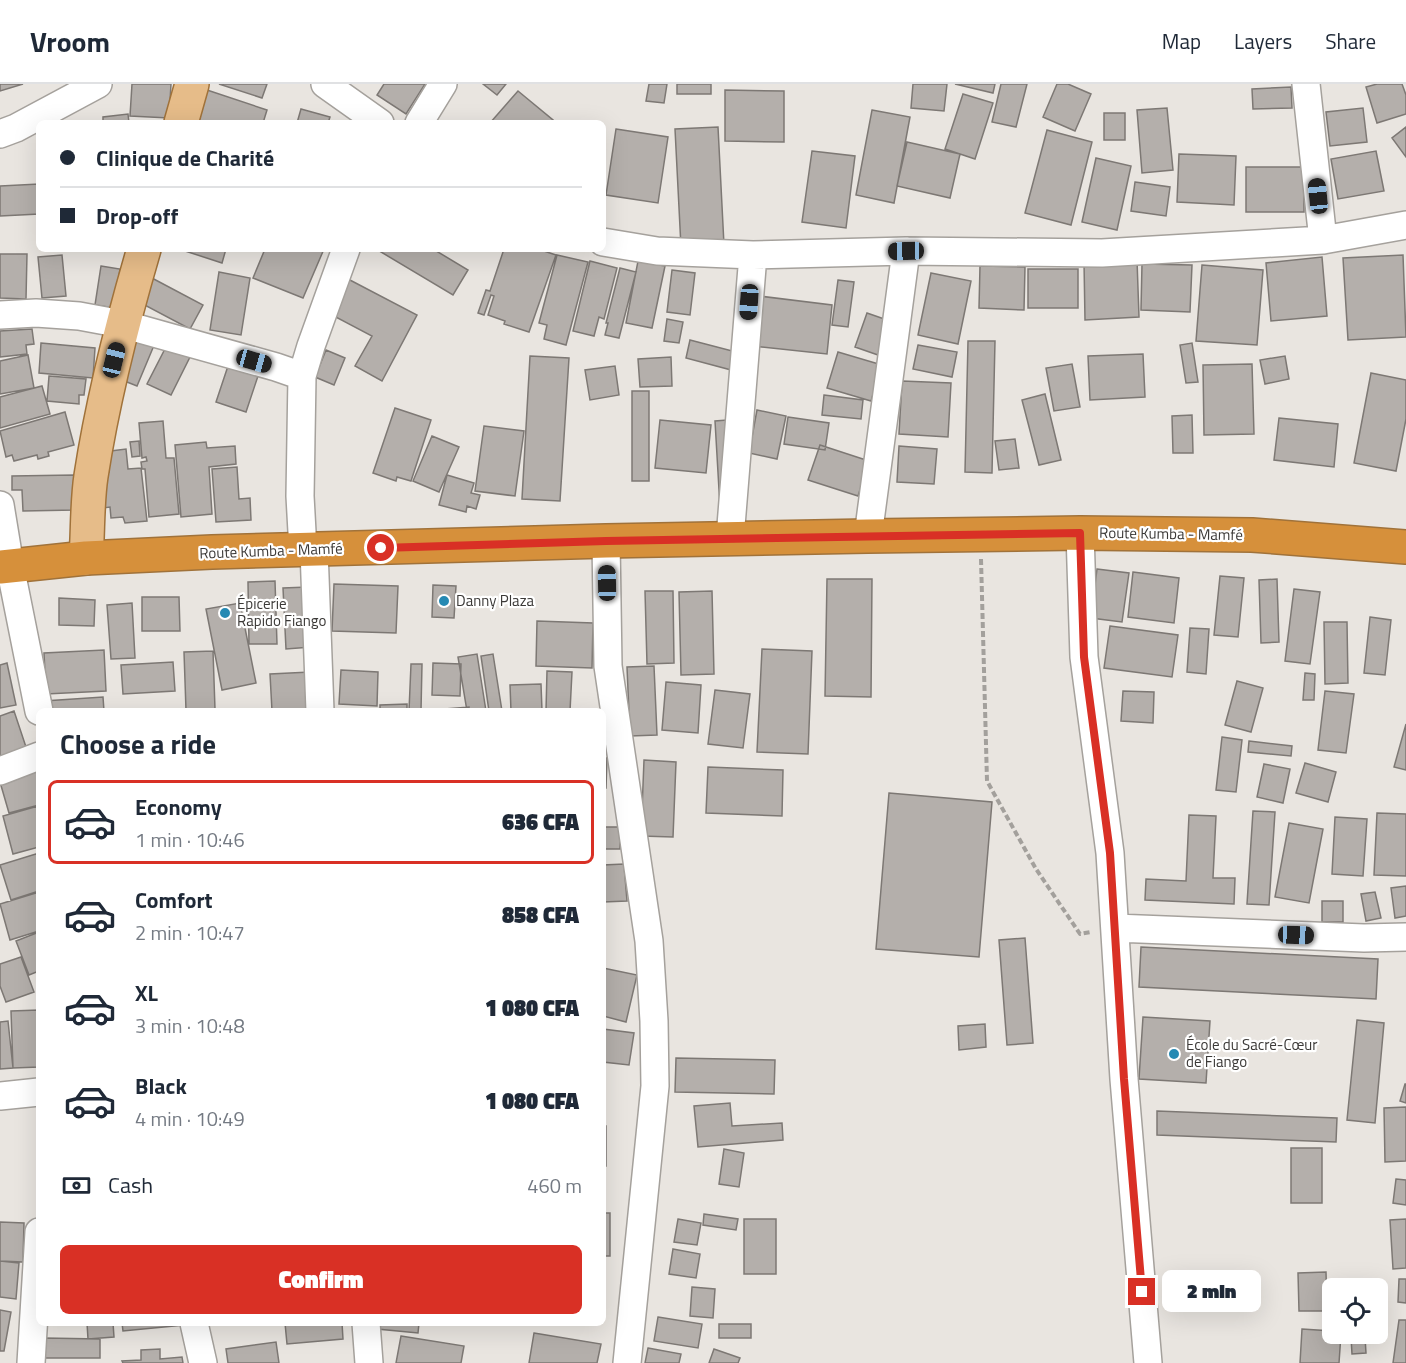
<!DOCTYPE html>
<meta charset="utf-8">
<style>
:root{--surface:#fff;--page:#f2f2f3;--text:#1f2937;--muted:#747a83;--line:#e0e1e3;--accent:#d93025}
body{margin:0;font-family:"Titillium Web",sans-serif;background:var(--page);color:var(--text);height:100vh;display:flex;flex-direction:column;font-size:22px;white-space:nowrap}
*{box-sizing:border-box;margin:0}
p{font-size:20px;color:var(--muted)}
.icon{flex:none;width:33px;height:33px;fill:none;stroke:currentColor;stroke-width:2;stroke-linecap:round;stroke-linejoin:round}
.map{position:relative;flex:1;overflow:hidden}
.drawer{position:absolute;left:36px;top:624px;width:570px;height:618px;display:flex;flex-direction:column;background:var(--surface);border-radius:9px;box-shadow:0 6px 24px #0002}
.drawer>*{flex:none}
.guide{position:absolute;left:36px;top:36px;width:570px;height:132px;border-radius:9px;box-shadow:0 6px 24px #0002;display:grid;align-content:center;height:132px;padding:0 24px;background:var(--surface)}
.controls{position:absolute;left:1322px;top:1194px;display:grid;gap:12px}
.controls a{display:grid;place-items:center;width:66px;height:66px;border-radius:9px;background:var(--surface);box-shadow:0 6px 24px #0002;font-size:30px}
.end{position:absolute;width:27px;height:27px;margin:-14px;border:8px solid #d93025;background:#fff;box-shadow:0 0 0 3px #fff}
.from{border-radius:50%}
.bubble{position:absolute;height:42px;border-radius:9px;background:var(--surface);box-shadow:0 6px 24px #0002;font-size:20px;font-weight:800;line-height:42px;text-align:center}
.car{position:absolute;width:18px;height:36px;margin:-18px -9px;border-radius:8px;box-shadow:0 0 4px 2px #0007;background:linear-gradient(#222 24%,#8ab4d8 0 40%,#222 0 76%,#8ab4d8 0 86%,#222 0)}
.guide b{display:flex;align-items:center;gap:21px;height:57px;font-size:22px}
.guide b+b{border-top:2px solid var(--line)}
.guide i{width:15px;height:15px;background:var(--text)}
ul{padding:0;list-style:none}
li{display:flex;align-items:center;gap:18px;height:84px;margin:0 12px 9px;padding:0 12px;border:3px solid transparent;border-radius:9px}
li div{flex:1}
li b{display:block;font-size:22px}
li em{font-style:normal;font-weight:800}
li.current{border-color:var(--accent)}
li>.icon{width:54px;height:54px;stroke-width:1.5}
h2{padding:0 24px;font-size:27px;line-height:72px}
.pay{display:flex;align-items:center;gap:15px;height:66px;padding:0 24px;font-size:22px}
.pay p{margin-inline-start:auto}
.primary-button{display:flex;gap:12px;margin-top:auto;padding:12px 24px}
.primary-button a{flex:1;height:69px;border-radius:9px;background:var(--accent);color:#fff;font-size:24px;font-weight:800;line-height:69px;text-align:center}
header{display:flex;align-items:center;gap:36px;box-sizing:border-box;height:84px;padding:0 30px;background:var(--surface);border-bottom:2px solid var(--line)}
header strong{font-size:28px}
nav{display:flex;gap:33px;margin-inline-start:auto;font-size:21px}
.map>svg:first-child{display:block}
.building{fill:#b4afab;stroke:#7d7874;stroke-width:1.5}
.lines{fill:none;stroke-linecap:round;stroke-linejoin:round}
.minor-casing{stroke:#a5a19c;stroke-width:30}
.major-casing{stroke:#a0723a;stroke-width:36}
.highway-casing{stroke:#a0723a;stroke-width:36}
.path{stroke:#a3a09c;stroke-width:4;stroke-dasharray:6 3;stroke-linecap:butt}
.minor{stroke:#fff;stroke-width:27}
.major{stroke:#e6bc89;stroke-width:33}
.highway{stroke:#d6903b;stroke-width:33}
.route{stroke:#d93025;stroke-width:8}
.poi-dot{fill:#2589b3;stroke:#fff;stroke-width:2}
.labels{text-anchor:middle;stroke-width:4.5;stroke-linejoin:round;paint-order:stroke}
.street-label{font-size:15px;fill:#3b3937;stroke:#fff}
.poi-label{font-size:15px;fill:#3b3937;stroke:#fff;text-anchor:start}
</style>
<header>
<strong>Vroom</strong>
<nav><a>Map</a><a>Layers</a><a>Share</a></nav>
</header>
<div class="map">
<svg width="1406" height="1279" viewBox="0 0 1406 1279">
<rect width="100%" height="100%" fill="#e9e5e0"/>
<path class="building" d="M 0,0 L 23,0 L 0,7 Z
M 132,0 L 171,0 L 169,34 L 130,32 Z
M 219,0 L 267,0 L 262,14 Z
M 384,0 L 425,0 L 406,30 L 377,11 Z
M 483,0 L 506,0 L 497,11 Z
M 649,0 L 667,0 L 664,19 L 646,17 Z
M 677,0 L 711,0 L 711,10 L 677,10 Z
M 913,0 L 947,0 L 944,27 L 911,24 Z
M 955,0 L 995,0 L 993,9 Z
M 1001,0 L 1027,0 L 1016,43 L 992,38 Z
M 1057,0 L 1068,0 L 1091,10 L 1075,47 L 1043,33 Z
M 1377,0 L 1402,0 L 1406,11 L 1406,30 L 1377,39 L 1366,3 Z
M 1291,3 L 1292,24 L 1253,25 L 1252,5 Z
M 201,4 L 267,26 L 263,39 L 190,39 Z
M 725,6 L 784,7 L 784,58 L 725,57 Z
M 518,7 L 553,36 L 551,39 L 490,39 Z
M 963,10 L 993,19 L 975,75 L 945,65 Z
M 1167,24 L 1173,86 L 1142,89 L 1137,26 Z
M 1363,24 L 1367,58 L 1330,62 L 1326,28 Z
M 301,25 L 330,33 L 328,39 L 297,39 Z
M 872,26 L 910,33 L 894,119 L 856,111 Z
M 1104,29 L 1125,29 L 1125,56 L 1104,56 Z
M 128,30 L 129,39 L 103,39 L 103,33 Z
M 718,43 L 724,161 L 681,163 L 675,45 Z
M 1406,43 L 1406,73 L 1392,54 Z
M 616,45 L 668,53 L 658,119 L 606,111 Z
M 1047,46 L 1092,58 L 1071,141 L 1025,129 Z
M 907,58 L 960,70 L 950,114 L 897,102 Z
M 812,67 L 855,72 L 846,144 L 802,138 Z
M 1376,67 L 1384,107 L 1338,115 L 1331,75 Z
M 1179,70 L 1236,72 L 1234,121 L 1177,118 Z
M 1096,74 L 1131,82 L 1117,146 L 1082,138 Z
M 1246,83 L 1304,83 L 1304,128 L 1246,128 Z
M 1135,98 L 1170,103 L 1166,132 L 1131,127 Z
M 39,100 L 39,130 L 0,132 L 0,102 Z
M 179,165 L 226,165 L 222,179 Z
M 265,165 L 324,165 L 303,214 L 253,194 Z
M 376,165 L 433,165 L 468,186 L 453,211 Z
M 504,165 L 538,165 L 556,171 L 529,248 L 504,240 L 505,237 L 488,231 L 494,212 L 491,211 L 484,231 L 478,229 L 486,206 L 490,207 Z
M 0,170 L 27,170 L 26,215 L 0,214 Z
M 62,171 L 66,212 L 42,214 L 38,173 Z
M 557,171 L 588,178 L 566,261 L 544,255 L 547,241 L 539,239 Z
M 1403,171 L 1406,253 L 1348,256 L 1343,174 Z
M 1322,173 L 1327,232 L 1271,237 L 1266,179 Z
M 1137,176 L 1139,233 L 1085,236 L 1084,178 Z
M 590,177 L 617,184 L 604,235 L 599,233 L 594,252 L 573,247 Z
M 638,177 L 665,182 L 652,244 L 626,239 Z
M 1142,180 L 1192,181 L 1190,228 L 1141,226 Z
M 1202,181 L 1263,186 L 1257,261 L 1196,257 Z
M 101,182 L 120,185 L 114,224 L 95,221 Z
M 980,182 L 1025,183 L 1024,226 L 979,224 Z
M 620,184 L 636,188 L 619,254 L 605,251 L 608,239 L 606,239 Z
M 1028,185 L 1078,185 L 1078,224 L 1028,224 Z
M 672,186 L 695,189 L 690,231 L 667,228 Z
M 219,188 L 250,194 L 241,251 L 210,246 Z
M 931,189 L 971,197 L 958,260 L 918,251 Z
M 150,193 L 203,221 L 190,245 L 137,217 Z
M 348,195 L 417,231 L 382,297 L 355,282 L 372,252 L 330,230 Z
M 838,196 L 854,198 L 848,243 L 832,241 Z
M 759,212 L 832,221 L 827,270 L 753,262 Z
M 867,229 L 890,237 L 878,271 L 855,263 Z
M 667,235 L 683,238 L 679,259 L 664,257 Z
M 32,245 L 34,260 L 26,261 L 27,270 L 0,273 L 0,247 Z
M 134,251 L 155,259 L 137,302 L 117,294 Z
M 690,256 L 740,269 L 735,287 L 686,274 Z
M 968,257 L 995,257 L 992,389 L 965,388 Z
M 41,259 L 95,264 L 93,294 L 39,289 Z
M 1192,259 L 1198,298 L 1186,299 L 1180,261 Z
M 167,261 L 190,273 L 171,311 L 147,300 Z
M 918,261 L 957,268 L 952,293 L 913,285 Z
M 326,266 L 345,274 L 334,301 L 315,293 Z
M 838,268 L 882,281 L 871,317 L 827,304 Z
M 1143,270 L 1145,313 L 1090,316 L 1088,272 Z
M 28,271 L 34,304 L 0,310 L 0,277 Z
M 530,272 L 569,274 L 560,417 L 522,415 Z
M 1285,272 L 1289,295 L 1265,300 L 1260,276 Z
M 671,273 L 672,302 L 640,303 L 638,275 Z
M 1072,280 L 1080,323 L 1054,327 L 1046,284 Z
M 1252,280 L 1254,350 L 1204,351 L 1203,281 Z
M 228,282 L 258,292 L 246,328 L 216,318 Z
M 615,282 L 619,311 L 590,316 L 585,286 Z
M 1371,289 L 1406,296 L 1406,335 L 1396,387 L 1354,379 Z
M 49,292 L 86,295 L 84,311 L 79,311 L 79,320 L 47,317 Z
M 902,297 L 951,299 L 948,353 L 899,350 Z
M 42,302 L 50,330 L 0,344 L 0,313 Z
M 632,307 L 649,307 L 649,397 L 632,397 Z
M 1045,310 L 1061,376 L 1039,381 L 1022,316 Z
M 824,311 L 863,316 L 861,335 L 822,331 Z
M 395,324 L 431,336 L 411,397 L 397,393 L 396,397 L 373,389 Z
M 757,326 L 786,332 L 777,375 L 749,369 Z
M 65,328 L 74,361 L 48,368 L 49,372 L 38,375 L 37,371 L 14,377 L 12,371 L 6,373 L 0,347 Z
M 1192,331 L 1193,369 L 1173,369 L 1172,332 Z
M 788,333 L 829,339 L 825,366 L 784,360 Z
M 1279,334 L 1338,340 L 1334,383 L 1274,376 Z
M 660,336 L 711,341 L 706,389 L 655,384 Z
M 727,336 L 720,423 L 715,337 Z
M 163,337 L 166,374 L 174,374 L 179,430 L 149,433 L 145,385 L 142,385 L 141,378 L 147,377 L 146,373 L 142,374 L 139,339 Z
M 484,342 L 524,347 L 515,412 L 475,407 Z
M 432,352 L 459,363 L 439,408 L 413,397 Z
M 1015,355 L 1019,384 L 999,386 L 995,357 Z
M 139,357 L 140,372 L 132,373 L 130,358 Z
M 206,358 L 207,364 L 235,362 L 236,380 L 209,383 L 212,430 L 181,433 L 175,361 Z
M 820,361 L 869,377 L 858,412 L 808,396 Z
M 899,362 L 937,365 L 934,400 L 897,398 Z
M 126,365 L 128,385 L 141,384 L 147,437 L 125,439 L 123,433 L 111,434 L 110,423 L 103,424 L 99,389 L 109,388 L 103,368 Z
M 237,383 L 239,415 L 250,414 L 251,436 L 216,438 L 212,385 Z
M 74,391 L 75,426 L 23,427 L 22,406 L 12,406 L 12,392 Z
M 447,391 L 474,399 L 471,409 L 480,411 L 476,425 L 467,422 L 466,428 L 439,421 Z
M 1097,485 L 1129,489 L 1122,538 L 1091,534 Z
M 1133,488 L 1179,494 L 1174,539 L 1128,533 Z
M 1220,492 L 1244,494 L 1238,553 L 1214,551 Z
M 827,495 L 872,495 L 871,613 L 825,612 Z
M 1277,495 L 1279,558 L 1261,559 L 1259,496 Z
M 275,497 L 277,560 L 249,560 L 248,498 Z
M 334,500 L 398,502 L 396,549 L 332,547 Z
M 433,501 L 456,502 L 454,534 L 432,533 Z
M 308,503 L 311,563 L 286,565 L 283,504 Z
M 1294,505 L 1320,508 L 1310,580 L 1285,577 Z
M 645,507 L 673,507 L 674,579 L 647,580 Z
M 712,507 L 714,590 L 681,591 L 679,508 Z
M 142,513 L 179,513 L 180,547 L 142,547 Z
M 59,514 L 95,516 L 94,542 L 59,541 Z
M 132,519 L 135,574 L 111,575 L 107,521 Z
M 240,519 L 256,599 L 222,606 L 206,525 Z
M 1370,533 L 1391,536 L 1385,591 L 1364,589 Z
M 537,537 L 593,539 L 592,584 L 536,582 Z
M 1324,538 L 1347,538 L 1348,599 L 1325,600 Z
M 1110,542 L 1178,551 L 1172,593 L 1104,584 Z
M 1190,544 L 1209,545 L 1206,590 L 1187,588 Z
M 762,565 L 812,567 L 808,670 L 757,668 Z
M 104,566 L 106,607 L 46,610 L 44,569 Z
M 213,567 L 215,625 L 186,626 L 184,568 Z
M 477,570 L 486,627 L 467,627 L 458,573 Z
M 493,570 L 502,627 L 489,627 L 481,572 Z
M 173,578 L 175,607 L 123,610 L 121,581 Z
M 7,579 L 16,621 L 0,624 L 0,581 Z
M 433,579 L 461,580 L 460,612 L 432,611 Z
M 411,580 L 422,580 L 421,627 L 409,627 Z
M 654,582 L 657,651 L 630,652 L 627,583 Z
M 341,586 L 378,588 L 377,622 L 339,620 Z
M 547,587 L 572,588 L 570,627 L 546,627 Z
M 310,588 L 312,627 L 272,627 L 270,590 Z
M 1305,589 L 1315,590 L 1314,616 L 1303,616 Z
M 1237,597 L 1263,604 L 1251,648 L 1225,641 Z
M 666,598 L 701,601 L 698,649 L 662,646 Z
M 541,600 L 542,627 L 511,627 L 510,601 Z
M 715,606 L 750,610 L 743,664 L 708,660 Z
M 1123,607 L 1154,608 L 1153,639 L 1121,637 Z
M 1325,607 L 1354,610 L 1346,669 L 1318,666 Z
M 103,613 L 104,627 L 44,627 L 44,617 Z
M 407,620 L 407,627 L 380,627 L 380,621 Z
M 469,623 L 469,627 L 445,627 L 445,625 Z
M 14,627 L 27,666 L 0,674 L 0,632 Z
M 1406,640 L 1406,686 L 1394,683 Z
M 1222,653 L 1242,656 L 1236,708 L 1216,706 Z
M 1249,657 L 1292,662 L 1291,672 L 1248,668 Z
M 603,674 L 607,674 L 606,704 L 603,704 Z
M 644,676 L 676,678 L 673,753 L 641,752 Z
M 34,679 L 39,695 L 39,721 L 9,729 L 0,698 Z
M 1305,679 L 1336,688 L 1328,718 L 1296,709 Z
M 1264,680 L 1290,685 L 1283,719 L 1257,713 Z
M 708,683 L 783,686 L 782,732 L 706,729 Z
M 889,709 L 992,718 L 979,873 L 876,865 Z
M 38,722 L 39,763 L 13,770 L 3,732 Z
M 1253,727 L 1275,728 L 1269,821 L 1247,820 Z
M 1377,729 L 1406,730 L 1406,792 L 1374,791 Z
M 1189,731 L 1216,732 L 1213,794 L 1235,794 L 1234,820 L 1145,816 L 1146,795 L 1186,797 Z
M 1335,733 L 1367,735 L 1363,792 L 1332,790 Z
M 1289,739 L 1323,745 L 1309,819 L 1275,813 Z
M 603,743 L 620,743 L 620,765 L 603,765 Z
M 39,769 L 39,807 L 11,816 L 0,781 Z
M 624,780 L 627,817 L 603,818 L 603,781 Z
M 1406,802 L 1406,832 L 1395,834 L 1391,804 Z
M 39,808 L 39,847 L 10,856 L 0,820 Z
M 1375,808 L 1381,834 L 1366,837 L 1361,810 Z
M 1322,817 L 1343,817 L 1343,838 L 1322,838 Z
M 39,848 L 39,887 L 29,891 L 16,857 Z
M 1025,854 L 1033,959 L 1007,961 L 999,856 Z
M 1141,863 L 1378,875 L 1376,915 L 1139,903 Z
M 21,873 L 34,908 L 6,918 L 0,902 L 0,880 Z
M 603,884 L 637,891 L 626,938 L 603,932 Z
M 39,926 L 39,983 L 13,984 L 11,927 Z
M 1143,933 L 1210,937 L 1206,999 L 1139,995 Z
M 1357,936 L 1384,939 L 1375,1039 L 1347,1036 Z
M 8,937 L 13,984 L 0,985 L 0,938 Z
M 985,940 L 986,963 L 959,966 L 958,942 Z
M 603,945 L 634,949 L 629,981 L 603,978 Z
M 676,974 L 775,976 L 774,1010 L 675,1008 Z
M 1405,1000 L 1406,1000 L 1406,1019 L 1400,1017 Z
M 730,1019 L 732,1042 L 782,1039 L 783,1056 L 698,1063 L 694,1022 Z
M 1406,1023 L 1406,1077 L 1385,1078 L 1384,1024 Z
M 1157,1027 L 1337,1034 L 1336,1058 L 1157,1051 Z
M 603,1042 L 606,1042 L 606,1082 L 603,1082 Z
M 1291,1064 L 1322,1064 L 1322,1119 L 1291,1119 Z
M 724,1065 L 744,1069 L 739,1103 L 719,1100 Z
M 1396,1095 L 1406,1096 L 1406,1121 L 1393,1119 Z
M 603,1129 L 610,1129 L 610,1172 L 603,1172 Z
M 704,1130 L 738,1135 L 736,1146 L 703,1141 Z
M 678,1135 L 701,1139 L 697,1161 L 674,1158 Z
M 744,1135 L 776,1135 L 776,1190 L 744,1190 Z
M 1406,1135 L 1406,1184 L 1393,1185 L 1390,1136 Z
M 0,1138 L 24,1139 L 23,1178 L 0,1177 Z
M 673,1165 L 700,1170 L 696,1194 L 669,1190 Z
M 0,1177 L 19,1179 L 16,1215 L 0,1213 Z
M 1326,1188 L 1327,1227 L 1299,1227 L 1298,1189 Z
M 1399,1195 L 1406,1195 L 1406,1219 L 1398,1218 Z
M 1352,1199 L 1352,1204 L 1339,1204 L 1338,1200 Z
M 692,1203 L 715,1205 L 713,1234 L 690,1232 Z
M 0,1226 L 11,1228 L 4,1267 L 0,1267 Z
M 658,1233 L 702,1240 L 698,1264 L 654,1257 Z
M 1399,1236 L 1406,1236 L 1406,1279 L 1393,1279 Z
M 87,1239 L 113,1239 L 114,1253 L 88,1255 Z
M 122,1239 L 184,1239 L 184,1241 L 123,1247 Z
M 285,1239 L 342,1239 L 343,1255 L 287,1260 Z
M 377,1239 L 419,1239 L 418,1249 L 377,1245 Z
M 719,1240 L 751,1240 L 751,1254 L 719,1254 Z
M 1302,1245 L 1332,1247 L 1332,1250 L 1341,1250 L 1339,1279 L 1300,1279 Z
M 534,1249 L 601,1260 L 597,1279 L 529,1279 Z
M 401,1252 L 464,1262 L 461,1279 L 396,1279 Z
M 1351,1253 L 1365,1253 L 1366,1269 L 1352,1270 Z
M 44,1254 L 100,1255 L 100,1274 L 43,1274 Z
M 276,1258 L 279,1279 L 228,1279 L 226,1265 Z
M 648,1264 L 681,1270 L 679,1279 L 645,1279 Z
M 160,1265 L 160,1275 L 182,1273 L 183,1279 L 123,1279 L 122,1277 L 141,1276 L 141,1266 Z
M 714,1265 L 740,1274 L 738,1279 L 709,1279 Z"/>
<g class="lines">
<g class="minor-casing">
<path id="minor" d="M 325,0 L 380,39
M 1306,0 L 1323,156
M 419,39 L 443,0
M 0,50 L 16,44 L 98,0
M 603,158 L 657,167 L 753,171 L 906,167 L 1102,169 L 1323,156 L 1406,141
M 0,231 L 36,229 L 79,232 L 122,240 L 276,283 L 302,292
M 0,421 L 10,482 L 39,627
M 1080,449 L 1084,573 L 1110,769 L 1124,995 L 1148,1279
M 868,452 L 906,167
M 730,454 L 753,171
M 606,457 L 608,582 L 649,857 L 654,937 L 655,1002 L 627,1279
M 303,466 L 300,412 L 302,292 L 311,262 L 346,165
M 314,466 L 320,627
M 0,687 L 39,672
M 1115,844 L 1364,854 L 1406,853
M 0,1012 L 39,1008
M 194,1239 L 203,1279
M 366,1239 L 369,1279
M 31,1279 L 39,1148"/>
</g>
<g class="major-casing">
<path id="major" d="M 181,39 L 192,0
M 86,474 C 88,447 87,418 91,392 C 103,314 122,240 144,165"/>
</g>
<g class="highway-casing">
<path id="highway" d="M 0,483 L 86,474 L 212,468 L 606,457 L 868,452 L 1080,449 L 1252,451 L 1406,463"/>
</g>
<path class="path" d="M 981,475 L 987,697 L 1036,785 L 1080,850 L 1091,848"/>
<use href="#minor" class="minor"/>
<use href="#major" class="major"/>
<use href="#highway" class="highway"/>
</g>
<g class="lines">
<path class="route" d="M 381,464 L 606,457 L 1080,449 L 1084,573 L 1110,769 L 1124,995 L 1142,1208"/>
</g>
<g class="poi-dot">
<circle cx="444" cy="517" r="6"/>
<circle cx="225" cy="529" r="6"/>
<circle cx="1174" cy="970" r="6"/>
</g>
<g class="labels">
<g class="street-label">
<text transform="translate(1171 450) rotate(1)" y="5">Route Kumba - Mamfé</text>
<text transform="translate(271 467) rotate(-2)" y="5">Route Kumba - Mamfé</text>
</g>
<g class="poi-label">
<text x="456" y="522">Danny Plaza</text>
<text x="237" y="525">Épicerie<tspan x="237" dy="17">Rapido Fiango</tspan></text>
<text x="1186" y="966">École du Sacré-Cœur<tspan x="1186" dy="17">de Fiango</tspan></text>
</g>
</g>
</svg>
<div class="controls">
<a><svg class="icon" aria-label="locate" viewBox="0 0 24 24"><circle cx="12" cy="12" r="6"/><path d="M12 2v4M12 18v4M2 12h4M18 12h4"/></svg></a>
</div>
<i class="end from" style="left:381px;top:464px"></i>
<i class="end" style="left:1142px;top:1208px"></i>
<div class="bubble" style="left:1162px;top:1186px;width:99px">2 min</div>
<i class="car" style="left:1318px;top:112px;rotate:354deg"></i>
<i class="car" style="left:906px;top:167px;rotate:269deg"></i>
<i class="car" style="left:749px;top:218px;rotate:184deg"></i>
<i class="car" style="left:114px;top:276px;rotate:14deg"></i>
<i class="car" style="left:254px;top:277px;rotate:106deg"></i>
<i class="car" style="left:607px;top:499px;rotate:359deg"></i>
<i class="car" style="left:1296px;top:851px;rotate:92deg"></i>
<div class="guide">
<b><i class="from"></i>Clinique de Charité</b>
<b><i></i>Drop-off</b>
</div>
<section class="drawer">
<h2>Choose a ride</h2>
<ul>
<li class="current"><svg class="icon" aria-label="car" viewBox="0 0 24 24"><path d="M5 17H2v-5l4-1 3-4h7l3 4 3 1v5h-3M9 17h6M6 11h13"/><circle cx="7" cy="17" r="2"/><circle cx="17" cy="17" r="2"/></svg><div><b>Economy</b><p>1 min · 10:46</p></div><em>636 CFA</em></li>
<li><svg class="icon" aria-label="car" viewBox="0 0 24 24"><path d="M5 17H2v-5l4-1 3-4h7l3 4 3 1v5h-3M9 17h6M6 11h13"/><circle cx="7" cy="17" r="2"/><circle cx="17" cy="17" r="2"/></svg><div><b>Comfort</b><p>2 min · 10:47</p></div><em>858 CFA</em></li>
<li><svg class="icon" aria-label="car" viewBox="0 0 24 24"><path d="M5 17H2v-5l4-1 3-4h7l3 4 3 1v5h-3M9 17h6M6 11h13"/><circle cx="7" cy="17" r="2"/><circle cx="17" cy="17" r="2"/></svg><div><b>XL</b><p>3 min · 10:48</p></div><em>1 080 CFA</em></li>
<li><svg class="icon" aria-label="car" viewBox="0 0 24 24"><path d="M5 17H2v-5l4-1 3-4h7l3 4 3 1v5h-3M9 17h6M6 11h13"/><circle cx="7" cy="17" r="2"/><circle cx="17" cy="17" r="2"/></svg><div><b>Black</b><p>4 min · 10:49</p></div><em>1 080 CFA</em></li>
</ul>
<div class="pay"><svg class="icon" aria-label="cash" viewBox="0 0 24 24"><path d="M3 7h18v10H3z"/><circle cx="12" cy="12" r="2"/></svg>Cash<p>460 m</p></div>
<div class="primary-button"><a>Confirm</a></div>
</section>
</div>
